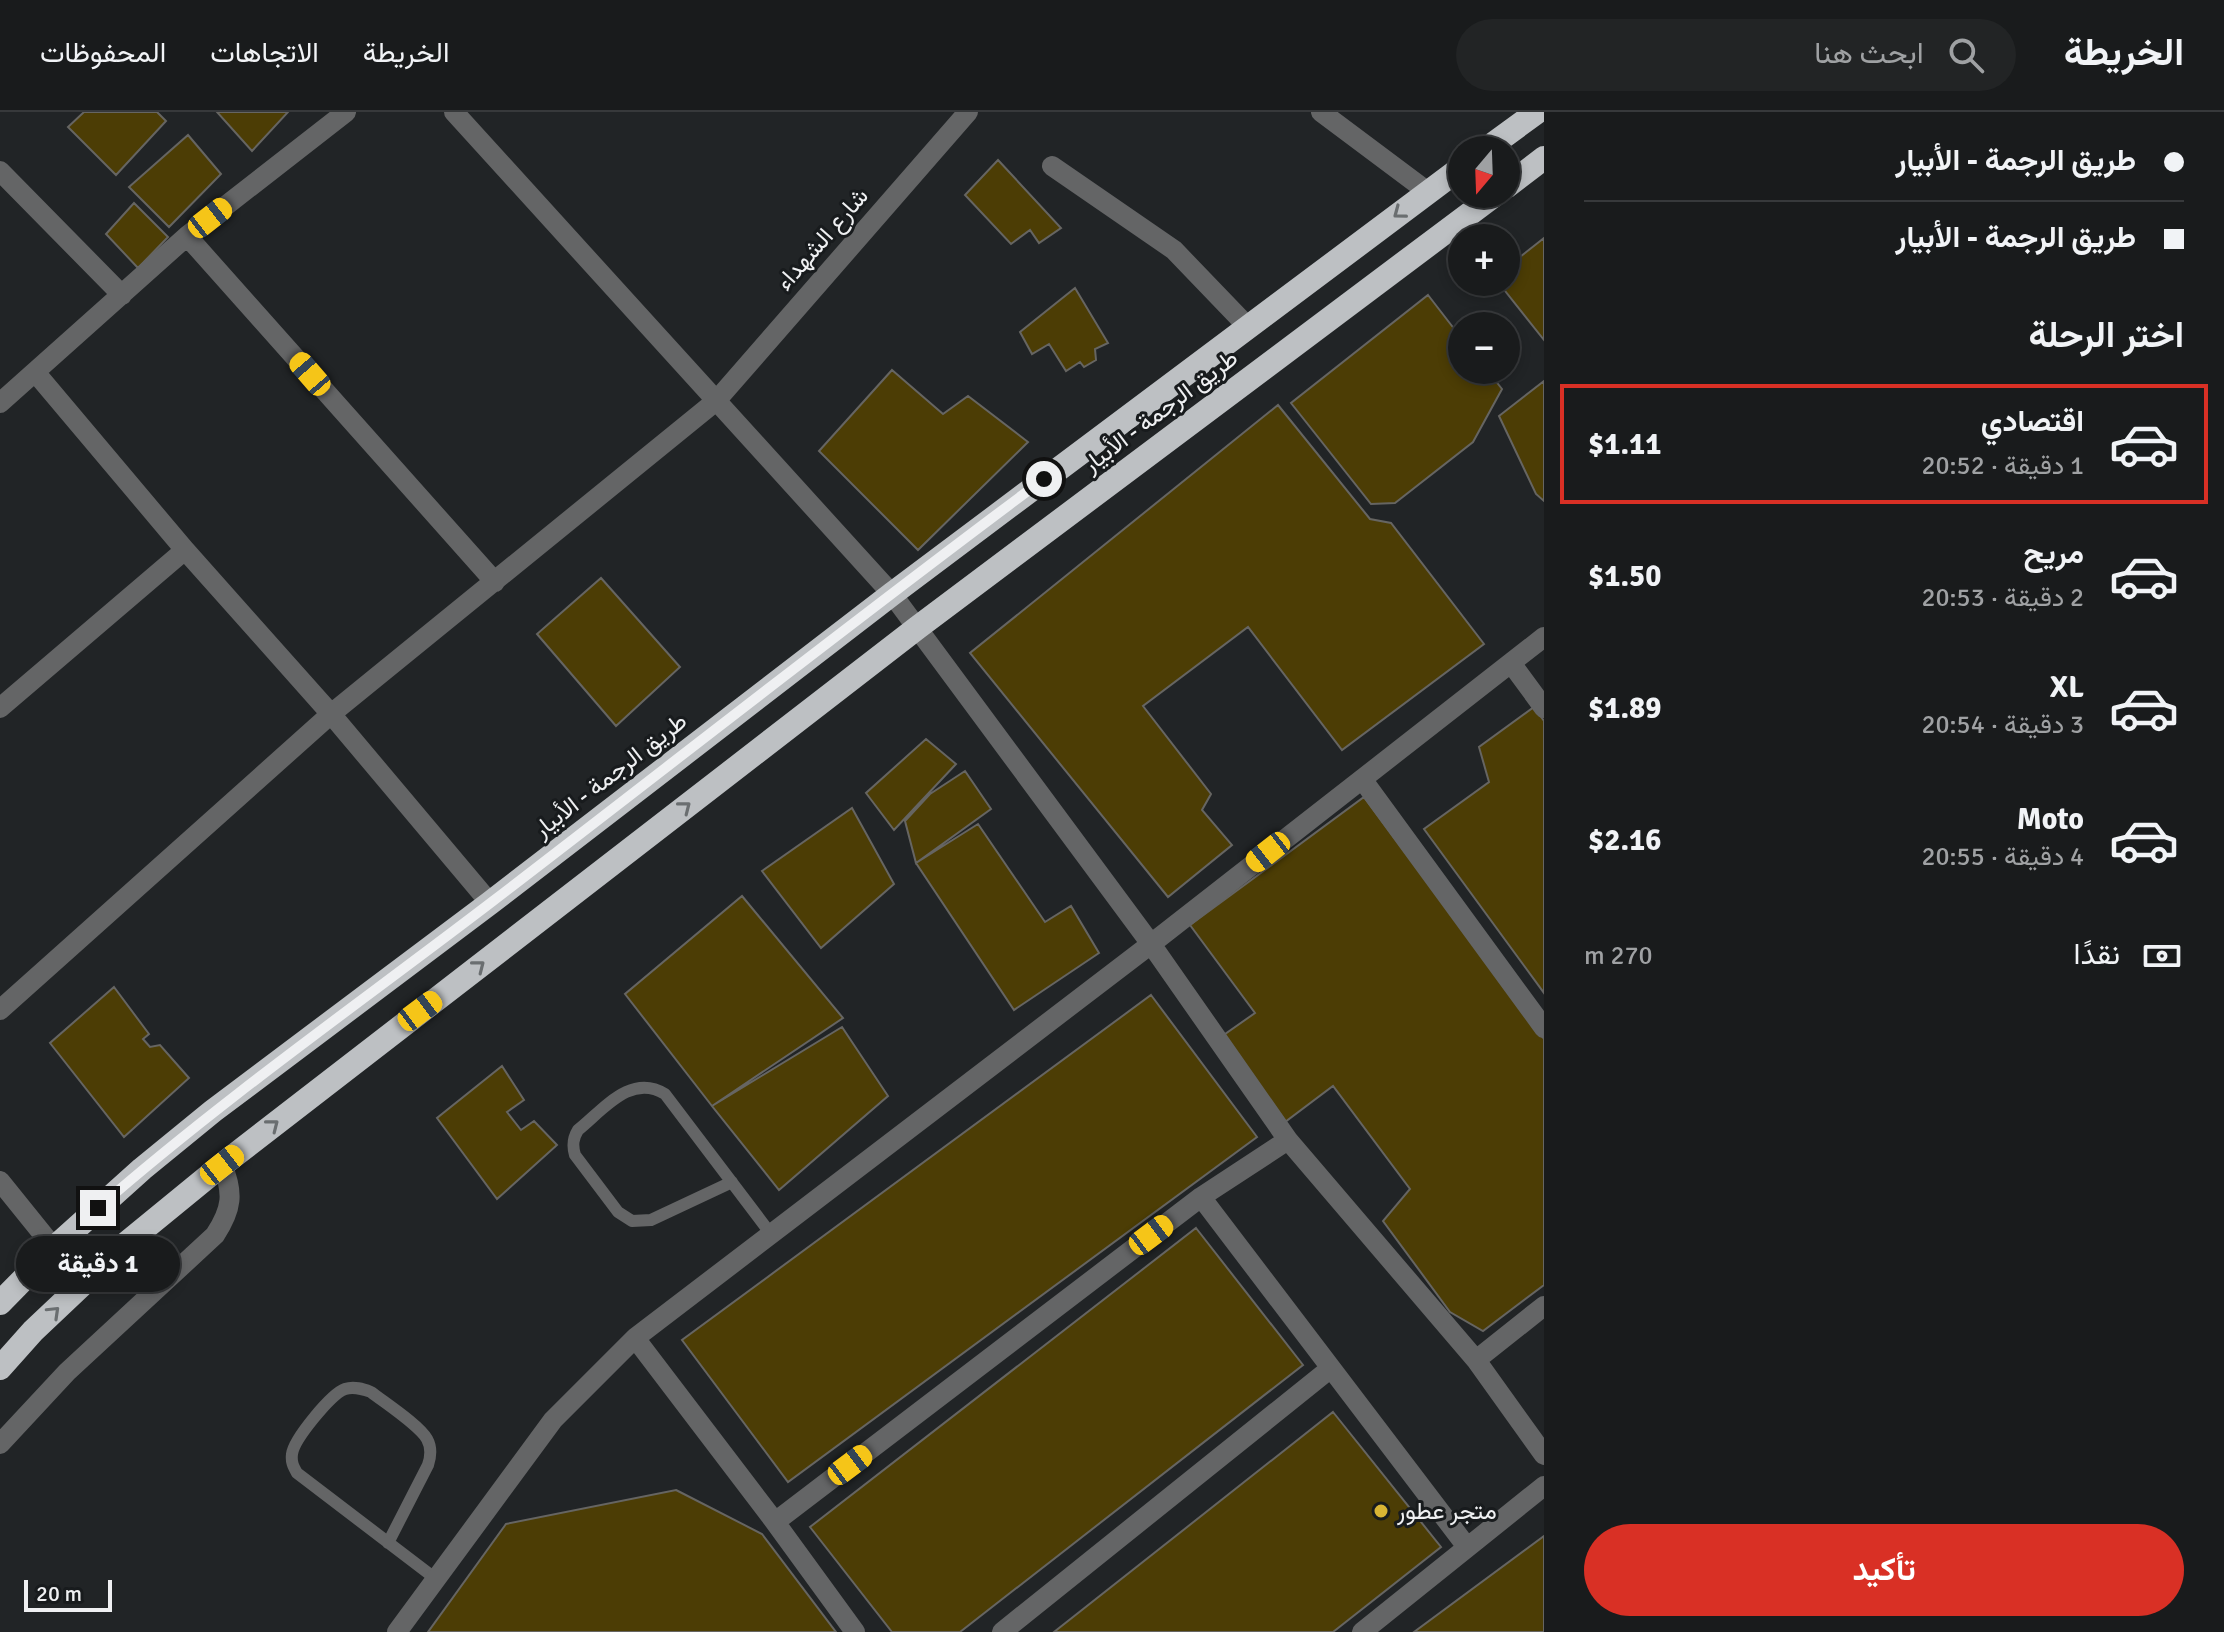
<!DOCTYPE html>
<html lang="ar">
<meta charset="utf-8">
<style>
:root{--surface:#191b1c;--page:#222425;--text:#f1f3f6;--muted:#9fa1a3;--line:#37393b;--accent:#d93025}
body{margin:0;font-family:Signika,Vazirmatn,sans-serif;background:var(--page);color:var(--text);direction:rtl;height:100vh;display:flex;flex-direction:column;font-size:30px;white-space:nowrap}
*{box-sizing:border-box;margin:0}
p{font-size:26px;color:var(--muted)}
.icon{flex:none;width:44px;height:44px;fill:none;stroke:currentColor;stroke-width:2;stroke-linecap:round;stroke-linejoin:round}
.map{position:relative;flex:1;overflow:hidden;direction:ltr}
.panel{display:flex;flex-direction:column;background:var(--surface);width:680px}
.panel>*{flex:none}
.hud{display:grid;align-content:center;height:176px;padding:0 40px;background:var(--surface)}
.needle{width:52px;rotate:199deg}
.buttons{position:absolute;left:1448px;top:24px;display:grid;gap:16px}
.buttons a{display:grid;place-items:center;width:72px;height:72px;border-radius:50%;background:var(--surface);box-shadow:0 4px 12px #0003,0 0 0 2px var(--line);font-size:40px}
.scale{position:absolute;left:24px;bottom:20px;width:88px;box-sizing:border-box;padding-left:8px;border:4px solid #eff0f2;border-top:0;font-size:22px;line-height:28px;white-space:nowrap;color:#eff0f2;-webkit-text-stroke:6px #181b1d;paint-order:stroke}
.end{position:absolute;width:36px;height:36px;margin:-18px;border:10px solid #eff0f2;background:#111;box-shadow:0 0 0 4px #111}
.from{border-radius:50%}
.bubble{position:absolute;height:56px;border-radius:28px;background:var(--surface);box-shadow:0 4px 12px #0003,0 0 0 2px var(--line);font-size:26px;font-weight:700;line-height:56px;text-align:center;direction:rtl}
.car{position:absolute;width:24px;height:48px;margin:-24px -12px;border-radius:10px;box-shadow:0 0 6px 2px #0007;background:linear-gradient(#f5c518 24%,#345 0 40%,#f5c518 0 76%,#345 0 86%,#f5c518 0)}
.hud b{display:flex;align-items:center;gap:28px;height:76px;font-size:30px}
.hud b+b{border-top:2px solid var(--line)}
.hud i{width:20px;height:20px;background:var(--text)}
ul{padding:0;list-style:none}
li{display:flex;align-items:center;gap:24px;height:120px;margin:0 16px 12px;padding:0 24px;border:4px solid transparent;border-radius:0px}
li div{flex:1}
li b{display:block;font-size:30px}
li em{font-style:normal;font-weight:700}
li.selected{border-color:var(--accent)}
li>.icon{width:72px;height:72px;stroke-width:1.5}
h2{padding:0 40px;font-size:36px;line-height:96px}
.pay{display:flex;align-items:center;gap:20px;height:88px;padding:0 40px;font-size:30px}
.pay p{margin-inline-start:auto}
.button{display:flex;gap:16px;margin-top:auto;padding:16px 40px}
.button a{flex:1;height:92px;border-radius:48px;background:var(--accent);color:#fff;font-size:32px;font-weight:700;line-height:92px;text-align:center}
header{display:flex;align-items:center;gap:48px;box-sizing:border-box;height:112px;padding:0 40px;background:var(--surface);border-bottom:2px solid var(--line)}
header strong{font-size:38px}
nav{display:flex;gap:44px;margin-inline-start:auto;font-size:28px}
.search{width:560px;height:72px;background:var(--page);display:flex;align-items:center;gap:20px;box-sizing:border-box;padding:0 28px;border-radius:44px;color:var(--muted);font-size:30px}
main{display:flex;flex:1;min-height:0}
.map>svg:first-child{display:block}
.building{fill:#4c3d05;stroke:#666562;stroke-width:2}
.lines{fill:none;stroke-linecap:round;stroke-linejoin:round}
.lane{stroke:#646566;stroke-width:12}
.street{stroke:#646566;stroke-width:20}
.highway{stroke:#bdc0c3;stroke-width:24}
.oneway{stroke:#6a6e70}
.route{stroke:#eff0f2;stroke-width:10}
.poi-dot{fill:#d8b434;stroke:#181b1d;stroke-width:3}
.labels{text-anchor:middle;stroke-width:6;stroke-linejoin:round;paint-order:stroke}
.street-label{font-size:24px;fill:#eff0f2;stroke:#181b1d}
.poi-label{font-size:24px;fill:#eff0f2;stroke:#181b1d;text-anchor:start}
</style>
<header>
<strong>الخريطة</strong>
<div class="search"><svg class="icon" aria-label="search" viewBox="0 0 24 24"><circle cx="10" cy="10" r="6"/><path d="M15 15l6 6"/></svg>ابحث هنا</div>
<nav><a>الخريطة</a><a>الاتجاهات</a><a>المحفوظات</a></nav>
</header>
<main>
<section class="panel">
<div class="hud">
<b><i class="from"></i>طريق الرجمة - الأبيار</b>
<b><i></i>طريق الرجمة - الأبيار</b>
</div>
<h2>اختر الرحلة</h2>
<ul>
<li class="selected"><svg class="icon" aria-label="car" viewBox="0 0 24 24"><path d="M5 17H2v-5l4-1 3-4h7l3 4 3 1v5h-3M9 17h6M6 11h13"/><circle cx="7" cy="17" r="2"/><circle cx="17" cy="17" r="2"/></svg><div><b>اقتصادي</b><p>1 دقيقة · 20:52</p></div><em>$1.11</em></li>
<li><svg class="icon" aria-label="car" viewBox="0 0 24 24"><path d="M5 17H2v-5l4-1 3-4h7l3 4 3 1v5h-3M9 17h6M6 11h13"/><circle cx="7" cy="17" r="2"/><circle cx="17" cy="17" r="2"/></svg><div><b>مريح</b><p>2 دقيقة · 20:53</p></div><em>$1.50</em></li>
<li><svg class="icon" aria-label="car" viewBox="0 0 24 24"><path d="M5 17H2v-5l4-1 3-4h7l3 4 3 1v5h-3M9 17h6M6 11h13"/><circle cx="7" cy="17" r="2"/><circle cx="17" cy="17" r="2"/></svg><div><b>XL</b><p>3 دقيقة · 20:54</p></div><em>$1.89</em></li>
<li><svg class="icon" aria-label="car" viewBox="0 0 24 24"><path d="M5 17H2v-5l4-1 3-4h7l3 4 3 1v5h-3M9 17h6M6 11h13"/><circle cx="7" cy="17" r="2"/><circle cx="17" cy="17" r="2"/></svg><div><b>Moto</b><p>4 دقيقة · 20:55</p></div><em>$2.16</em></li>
</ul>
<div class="pay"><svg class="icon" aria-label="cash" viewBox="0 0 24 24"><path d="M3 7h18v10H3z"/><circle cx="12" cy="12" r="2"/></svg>نقدًا<p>270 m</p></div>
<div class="button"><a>تأكيد</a></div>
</section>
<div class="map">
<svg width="1544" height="1520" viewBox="0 0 1544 1520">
<rect width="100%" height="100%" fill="#212426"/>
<path class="building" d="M 84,0 L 157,0 L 166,9 L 116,63 L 68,15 Z
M 217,0 L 288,0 L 252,39 Z
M 188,23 L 221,62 L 169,115 L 129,75 Z
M 998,48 L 1061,116 L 1039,131 L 1030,118 L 1011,132 L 965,83 Z
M 134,91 L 168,125 L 138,156 L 106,122 Z
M 1544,126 L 1544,228 L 1498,170 L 1506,170 L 1506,156 Z
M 1075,176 L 1108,231 L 1095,237 L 1096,248 L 1084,255 L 1080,250 L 1066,259 L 1049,232 L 1032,242 L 1020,220 Z
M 1428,183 L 1462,227 L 1462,258 L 1487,258 L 1502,277 L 1473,330 L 1395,391 L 1371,392 L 1291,291 Z
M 892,258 L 943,302 L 968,284 L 1028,330 L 918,438 L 819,339 Z
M 1544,269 L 1544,389 L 1536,382 L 1499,304 Z
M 1278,293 L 1370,407 L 1391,411 L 1484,532 L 1342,638 L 1248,515 L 1143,594 L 1211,682 L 1202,698 L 1232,733 L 1168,785 L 970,541 Z
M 601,466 L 680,555 L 616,614 L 537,522 Z
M 1534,595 L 1544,609 L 1544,881 L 1424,717 L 1489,670 L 1479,635 Z
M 926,627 L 956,652 L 894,718 L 866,681 Z
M 965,659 L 991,697 L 916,751 L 905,709 L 930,682 Z
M 1364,685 L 1544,927 L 1544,1173 L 1483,1219 L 1450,1200 L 1383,1109 L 1410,1077 L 1333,974 L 1281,1013 L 1218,927 L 1255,901 L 1190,813 Z
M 852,696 L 894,772 L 821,836 L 762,759 Z
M 978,712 L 1045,810 L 1071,794 L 1099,841 L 1014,898 L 916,751 Z
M 742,784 L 843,906 L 712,994 L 625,882 Z
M 114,875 L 149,922 L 143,927 L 150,935 L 160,933 L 189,966 L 124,1025 L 50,931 Z
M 1151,883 L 1257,1025 L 788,1370 L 682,1228 Z
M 842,915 L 888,984 L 779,1078 L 712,994 Z
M 502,954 L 524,988 L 507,1000 L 521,1018 L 534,1009 L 557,1033 L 497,1087 L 437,1006 Z
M 1196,1116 L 1303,1253 L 960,1520 L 892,1520 L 810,1415 Z
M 1333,1300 L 1441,1435 L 1333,1520 L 1054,1520 Z
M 676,1378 L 762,1422 L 836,1520 L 428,1520 L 506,1412 Z
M 1544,1424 L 1544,1520 L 1414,1520 Z"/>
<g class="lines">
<path class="lane" d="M 732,1070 L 651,1108 L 632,1109 L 618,1100 L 575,1043 C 572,1033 573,1026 578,1018 C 604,997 631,961 665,982 L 771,1122
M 388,1431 L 428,1353 C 431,1344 432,1336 427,1327 C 419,1313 385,1291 371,1280 C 363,1277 354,1274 345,1277 C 331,1282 294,1327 292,1342 C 291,1350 293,1354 297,1361 L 436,1467"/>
<path class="street" d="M 454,0 L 892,482 L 1151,832 L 1288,1028 L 1476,1248 L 1544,1343
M 1321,0 L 1428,80
M 1052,54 L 1174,138 L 1248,215
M 0,59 L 122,183
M 187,124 L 495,470
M 0,291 L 187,124 L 346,0
M 185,438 L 331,602 L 490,791
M 1511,551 L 1544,596
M 0,596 L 185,438 L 35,260
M 1362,667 L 1544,916
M 0,898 L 331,602 L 716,289 L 968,0
M 0,1069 L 54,1136
M 1201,1085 L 1467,1435
M 1476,1248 L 1544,1194
M 0,1332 L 67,1260 L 215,1123 C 232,1097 234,1081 222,1053
M 775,1410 L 1201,1085 L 1288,1028
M 397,1520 L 553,1308 L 635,1226
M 855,1520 L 775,1410 L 635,1226 L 1151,832 L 1544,525
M 1002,1520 L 1331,1256
M 1362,1520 L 1544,1374"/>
<path class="highway" d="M 1485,38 L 1537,0
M 1506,75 L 1544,46
M 0,1191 L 54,1136 L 142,1057 L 213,999 L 490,791 L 892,482 L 1462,55
M 0,1256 L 33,1219 L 123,1134 L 222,1053 L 917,516 L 1496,82"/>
</g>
<defs><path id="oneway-chevron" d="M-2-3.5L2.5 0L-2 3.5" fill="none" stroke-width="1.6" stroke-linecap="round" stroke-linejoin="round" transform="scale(2)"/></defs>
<g class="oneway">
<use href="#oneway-chevron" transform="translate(1399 101) rotate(143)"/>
<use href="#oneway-chevron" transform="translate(685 695) rotate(-38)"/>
<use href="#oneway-chevron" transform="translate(479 854) rotate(-38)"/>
<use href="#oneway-chevron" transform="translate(273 1013) rotate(-38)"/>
<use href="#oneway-chevron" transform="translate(54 1200) rotate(-44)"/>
</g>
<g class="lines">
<path class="route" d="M 98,1096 C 224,986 361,890 493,789 C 677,648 858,505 1044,367"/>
</g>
<circle class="poi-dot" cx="1381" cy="1399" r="8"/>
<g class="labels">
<g class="street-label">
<text transform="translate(822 127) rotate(-49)" y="8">شارع الشهداء</text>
<text transform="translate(1160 299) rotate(-37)" y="8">طريق الرجمة - الأبيار</text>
<text transform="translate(610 663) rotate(-38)" y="8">طريق الرجمة - الأبيار</text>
</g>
<g class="poi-label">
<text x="1397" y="1407">متجر عطور</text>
</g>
</g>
</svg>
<div class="buttons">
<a><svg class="needle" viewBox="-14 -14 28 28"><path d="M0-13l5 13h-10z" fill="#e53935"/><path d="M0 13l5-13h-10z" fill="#9fa1a3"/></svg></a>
<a>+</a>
<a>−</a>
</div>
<div class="scale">20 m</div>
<i class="end from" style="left:1044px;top:367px"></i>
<i class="end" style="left:98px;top:1096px"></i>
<div class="bubble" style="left:16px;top:1124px;width:164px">1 دقيقة</div>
<i class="car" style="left:210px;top:106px;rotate:52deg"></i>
<i class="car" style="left:310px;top:262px;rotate:319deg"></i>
<i class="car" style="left:1268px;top:740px;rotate:232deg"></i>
<i class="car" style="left:420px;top:899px;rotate:53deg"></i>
<i class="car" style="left:222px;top:1053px;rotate:52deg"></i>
<i class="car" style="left:1151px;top:1123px;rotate:53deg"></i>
<i class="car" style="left:850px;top:1353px;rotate:53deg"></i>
</div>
</main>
